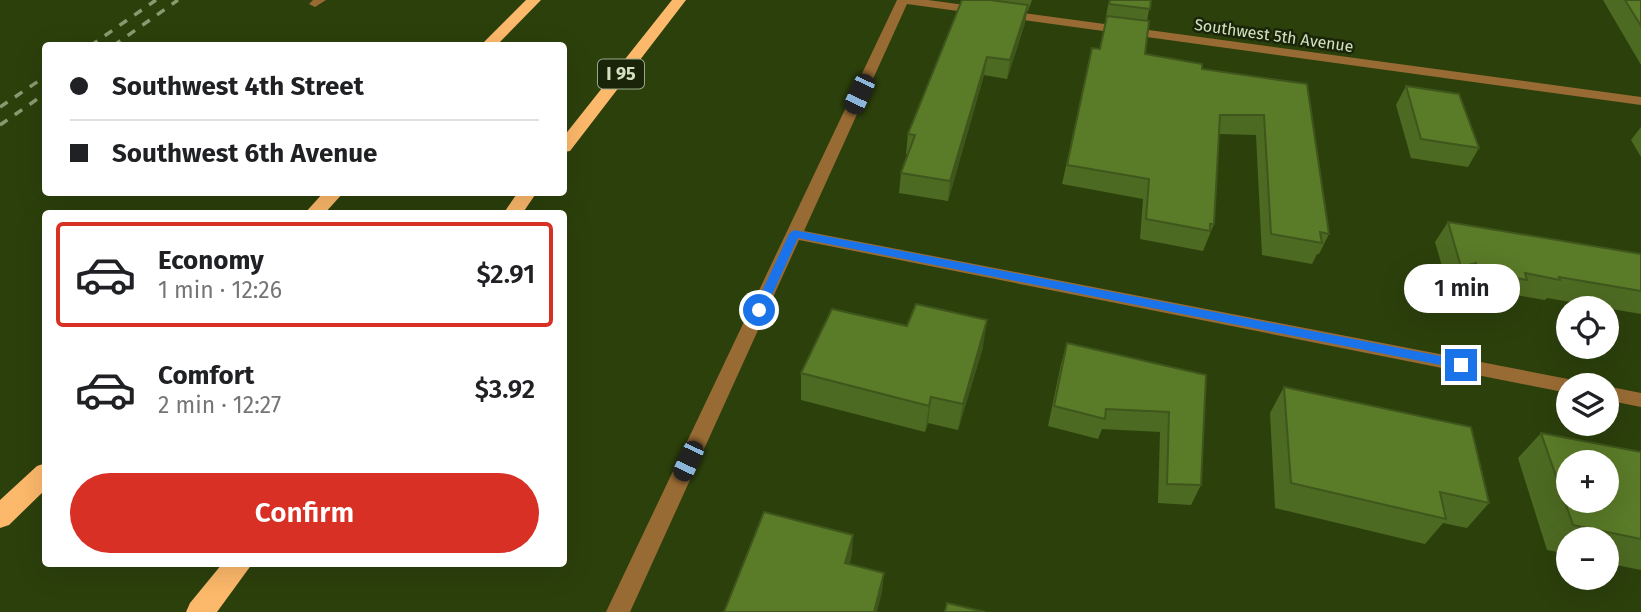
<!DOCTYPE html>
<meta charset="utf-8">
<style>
:root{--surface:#fff;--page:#f6f6f6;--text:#202124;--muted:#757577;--line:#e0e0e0;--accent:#d93025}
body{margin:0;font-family:"Fira Sans",sans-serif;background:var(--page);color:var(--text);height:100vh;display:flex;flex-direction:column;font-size:26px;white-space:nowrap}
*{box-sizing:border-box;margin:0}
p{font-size:23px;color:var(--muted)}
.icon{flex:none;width:38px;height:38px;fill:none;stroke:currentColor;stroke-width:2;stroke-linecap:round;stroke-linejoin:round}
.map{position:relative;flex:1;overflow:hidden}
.drawer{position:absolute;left:42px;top:210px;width:525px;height:357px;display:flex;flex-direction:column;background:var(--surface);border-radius:7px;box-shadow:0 7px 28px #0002}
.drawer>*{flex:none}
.hud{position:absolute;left:42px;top:42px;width:525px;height:154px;border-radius:7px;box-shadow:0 7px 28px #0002;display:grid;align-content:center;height:154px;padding:0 28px;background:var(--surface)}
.controls{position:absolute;left:1556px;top:296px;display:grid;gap:14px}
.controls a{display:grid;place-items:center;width:63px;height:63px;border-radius:50%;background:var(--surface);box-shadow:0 7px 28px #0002;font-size:35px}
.end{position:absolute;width:32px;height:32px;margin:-16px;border:9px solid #1a73e8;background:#fff;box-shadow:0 0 0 4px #fff}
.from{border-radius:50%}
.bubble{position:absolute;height:49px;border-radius:24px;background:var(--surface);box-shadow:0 7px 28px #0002;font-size:23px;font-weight:600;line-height:49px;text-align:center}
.car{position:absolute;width:21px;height:42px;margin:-21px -10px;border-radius:9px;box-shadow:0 0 5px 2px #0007;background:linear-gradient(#222 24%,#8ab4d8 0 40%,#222 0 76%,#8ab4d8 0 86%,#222 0)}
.hud b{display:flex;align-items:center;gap:24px;height:66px;font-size:26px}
.hud b+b{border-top:2px solid var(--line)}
.hud i{width:18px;height:18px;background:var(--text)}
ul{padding:12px 0 0;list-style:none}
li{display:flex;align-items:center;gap:21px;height:105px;margin:0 14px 10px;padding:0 14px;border:4px solid transparent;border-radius:7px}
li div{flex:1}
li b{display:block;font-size:26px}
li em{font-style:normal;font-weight:600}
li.on{border-color:var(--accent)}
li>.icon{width:63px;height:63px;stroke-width:1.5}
.cta{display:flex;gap:14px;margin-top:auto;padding:14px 28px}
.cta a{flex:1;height:80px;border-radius:42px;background:var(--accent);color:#fff;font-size:28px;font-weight:600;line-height:80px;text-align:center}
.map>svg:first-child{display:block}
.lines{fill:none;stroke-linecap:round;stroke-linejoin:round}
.minor{fill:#996b34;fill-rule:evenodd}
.highway{fill:#fdb96b;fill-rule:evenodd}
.rail{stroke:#899a70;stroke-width:3.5;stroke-dasharray:9 9;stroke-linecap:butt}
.wall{fill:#4d6a22}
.shaded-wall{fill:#3f561c}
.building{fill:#5a7b28;stroke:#3f561c;stroke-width:2;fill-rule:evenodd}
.route{fill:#1a73e8}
.labels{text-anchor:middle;stroke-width:5;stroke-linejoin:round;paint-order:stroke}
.far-street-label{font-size:16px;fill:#d2e2c0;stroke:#192408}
.shield{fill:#192408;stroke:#9aa989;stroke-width:2}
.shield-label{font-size:18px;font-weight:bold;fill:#d2e2c0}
</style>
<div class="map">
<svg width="1641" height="612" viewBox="0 0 1641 612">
<rect width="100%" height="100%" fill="#2c400c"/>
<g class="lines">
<path class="minor" d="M 313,0 L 326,0 L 315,7 L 309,4 Z
M 897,0 L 928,0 L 1641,97 L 1641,105 L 907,4 L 804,231 L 1568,379 L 1577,385 L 1568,385 L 1568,393 L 799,240 L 630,612 L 606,612 Z
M 1606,386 L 1641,393 L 1641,407 L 1606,400 Z"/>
<path class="highway" d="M 526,0 L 541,0 L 496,46 L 480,46 Z
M 672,0 L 686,0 L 570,151 L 564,152 L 564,136 Z
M 324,192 L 344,192 L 324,214 L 304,214 Z
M 518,192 L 537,192 L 522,214 L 503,214 Z
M 46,463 L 46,489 L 9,525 L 0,528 L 0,500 L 37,466 Z
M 222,564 L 252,564 L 217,612 L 186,612 L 190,603 Z"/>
<path class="rail" d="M 90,46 L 156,0
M 113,46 L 178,0
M 0,107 L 46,76
M 0,125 L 46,93"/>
</g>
<path class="wall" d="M 962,0 L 1032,0 L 1028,11 L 1027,11 L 1025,23 L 1007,79 L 984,75 L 948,201 L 899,193 L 901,173 L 908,154 L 906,154 L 908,134 Z
M 1109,0 L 1151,0 L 1147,21 L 1145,54 L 1202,69 L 1307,84 L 1329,234 L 1319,254 L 1317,254 L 1312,264 L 1262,255 L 1256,135 L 1219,134 L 1214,224 L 1203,251 L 1140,239 L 1143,199 L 1062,184 L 1092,48 L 1100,49 Z
M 1603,0 L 1641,0 L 1641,65 Z
M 1406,86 L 1479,148 L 1468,167 L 1411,158 L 1396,105 Z
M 1641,127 L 1641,157 L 1631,140 Z
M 1448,222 L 1641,254 L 1641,314 L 1547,298 L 1545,300 L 1516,295 L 1513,300 L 1465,291 L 1462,283 L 1448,287 L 1435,242 Z
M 1067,343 L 1206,375 L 1201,485 L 1191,505 L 1158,503 L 1160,432 L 1102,429 L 1098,439 L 1048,426 L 1061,364 Z
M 983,347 L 958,430 L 928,423 L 925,432 L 801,400 L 801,373 Z
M 1284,387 L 1489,503 L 1467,528 L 1443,523 L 1425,544 L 1275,508 L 1270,413 Z
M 1541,433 L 1641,452 L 1641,570 L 1606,563 L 1606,539 L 1568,539 L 1568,554 L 1547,550 L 1518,458 Z"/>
<path class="shaded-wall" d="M 1028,5 L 1025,23 L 1007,79 L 1010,60 Z
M 987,57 L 984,75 L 948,201 L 950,181 Z
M 1476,263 L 1462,283 L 1448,287 L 1461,267 Z
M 987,320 L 983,347 L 958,430 L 963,404 Z
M 931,397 L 928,423 L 925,432 L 929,406 Z
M 853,535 L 852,555 L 845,582 L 845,563 Z
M 884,573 L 882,592 L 877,612 L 874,612 Z"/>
<path class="building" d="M 962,0 L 990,0 L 1028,5 L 1010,60 L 987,57 L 950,181 L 901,173 L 915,135 L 908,134 Z
M 1110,0 L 1151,0 L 1150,9 L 1109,4 Z
M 1625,0 L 1641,0 L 1641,26 Z
M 1107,16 L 1149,21 L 1145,54 L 1202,64 L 1202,69 L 1307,84 L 1329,234 L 1320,232 L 1322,243 L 1271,234 L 1264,115 L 1220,115 L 1214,224 L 1210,224 L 1210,231 L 1146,219 L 1149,179 L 1067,165 L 1092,48 L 1100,49 Z
M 1406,86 L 1459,94 L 1479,148 L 1421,139 Z
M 1448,222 L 1641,254 L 1641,291 L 1559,277 L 1560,280 L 1525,273 L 1527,280 L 1479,271 L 1476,263 L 1461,267 Z
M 916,304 L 987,320 L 963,404 L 931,397 L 929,406 L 801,373 L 832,309 L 907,326 Z
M 1067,343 L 1206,375 L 1201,485 L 1167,484 L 1169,412 L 1106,409 L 1105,419 L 1054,406 Z
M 1284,387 L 1471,427 L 1489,503 L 1440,492 L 1446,519 L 1291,483 Z
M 1541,433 L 1641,452 L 1641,539 L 1573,525 ZM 1568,462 L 1606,462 L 1606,500 L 1568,500 Z
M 764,512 L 853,535 L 845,563 L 884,573 L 874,612 L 724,612 Z
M 947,603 L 985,612 L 945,612 Z"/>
<path class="route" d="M 794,230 L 1461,360 L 1467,365 L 1461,369 L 798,238 L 765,310 L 763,312 L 755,312 L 753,310 L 789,234 Z"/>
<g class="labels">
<g class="far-street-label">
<text transform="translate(1274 35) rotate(8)" y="6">Southwest 5th Avenue</text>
</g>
<rect class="shield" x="598" y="59.5" width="46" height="29" rx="5"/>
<g class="shield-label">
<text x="621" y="80">I 95</text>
</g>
</g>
</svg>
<div class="controls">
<a><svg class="icon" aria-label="locate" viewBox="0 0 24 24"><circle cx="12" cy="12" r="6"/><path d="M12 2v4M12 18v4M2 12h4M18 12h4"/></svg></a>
<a><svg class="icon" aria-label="layers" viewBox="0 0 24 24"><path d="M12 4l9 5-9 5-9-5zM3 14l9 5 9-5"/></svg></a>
<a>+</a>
<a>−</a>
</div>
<i class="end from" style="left:759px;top:310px"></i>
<i class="end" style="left:1461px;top:365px"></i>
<div class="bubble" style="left:1404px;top:264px;width:116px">1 min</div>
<i class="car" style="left:859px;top:94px;rotate:205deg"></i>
<i class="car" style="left:688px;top:461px;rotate:205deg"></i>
<div class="hud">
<b><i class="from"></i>Southwest 4th Street</b>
<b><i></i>Southwest 6th Avenue</b>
</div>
<section class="drawer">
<ul>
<li class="on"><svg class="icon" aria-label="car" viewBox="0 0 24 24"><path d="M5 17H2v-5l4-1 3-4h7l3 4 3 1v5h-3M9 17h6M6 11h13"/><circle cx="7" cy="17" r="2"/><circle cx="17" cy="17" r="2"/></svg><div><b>Economy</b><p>1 min · 12:26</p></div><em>$2.91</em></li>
<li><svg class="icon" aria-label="car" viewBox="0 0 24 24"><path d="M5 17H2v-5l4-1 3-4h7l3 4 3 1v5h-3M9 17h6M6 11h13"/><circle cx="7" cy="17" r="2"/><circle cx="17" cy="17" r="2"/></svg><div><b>Comfort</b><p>2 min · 12:27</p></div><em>$3.92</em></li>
</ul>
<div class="cta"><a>Confirm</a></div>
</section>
</div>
